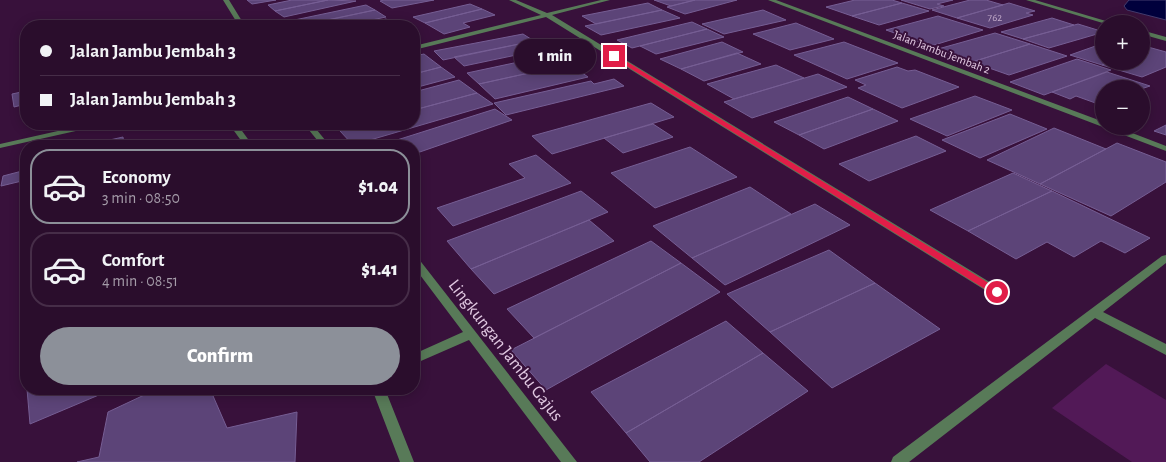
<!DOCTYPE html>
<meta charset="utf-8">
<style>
:root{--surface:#2a0d2c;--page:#361b38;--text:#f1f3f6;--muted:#a59ca9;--line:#462d48;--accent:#8c9099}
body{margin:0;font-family:"Alegreya Sans",sans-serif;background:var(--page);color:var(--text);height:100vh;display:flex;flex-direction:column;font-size:19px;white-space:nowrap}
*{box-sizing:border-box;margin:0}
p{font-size:16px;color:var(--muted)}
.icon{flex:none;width:28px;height:28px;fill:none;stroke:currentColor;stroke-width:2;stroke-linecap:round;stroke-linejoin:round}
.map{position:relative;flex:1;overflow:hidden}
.panel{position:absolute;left:20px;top:140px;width:400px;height:255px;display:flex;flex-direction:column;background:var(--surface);border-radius:20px;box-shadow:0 2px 12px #0003,0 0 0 1px var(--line)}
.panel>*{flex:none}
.guide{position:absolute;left:20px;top:20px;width:400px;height:110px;border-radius:20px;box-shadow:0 2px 12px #0003,0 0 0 1px var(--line);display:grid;align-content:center;height:110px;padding:0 20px;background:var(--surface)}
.fabs{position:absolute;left:1095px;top:15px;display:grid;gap:10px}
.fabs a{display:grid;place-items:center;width:55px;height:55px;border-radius:50%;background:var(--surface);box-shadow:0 2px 12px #0003,0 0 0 1px var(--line);font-size:25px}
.end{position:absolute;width:22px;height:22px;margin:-11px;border:6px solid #e11d48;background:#fff;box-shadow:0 0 0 2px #fff}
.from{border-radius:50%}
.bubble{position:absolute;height:35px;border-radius:18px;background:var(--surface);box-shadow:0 2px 12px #0003,0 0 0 1px var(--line);font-size:16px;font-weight:800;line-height:35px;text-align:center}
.guide b{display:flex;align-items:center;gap:18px;height:48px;font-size:19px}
.guide b+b{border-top:1px solid var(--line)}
.guide i{width:12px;height:12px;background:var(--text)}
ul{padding:9px 0 0;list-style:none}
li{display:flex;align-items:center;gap:15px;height:75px;margin:0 10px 8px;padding:0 10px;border:2px solid var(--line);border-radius:20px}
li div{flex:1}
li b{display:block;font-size:19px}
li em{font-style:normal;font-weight:800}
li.on{border-color:var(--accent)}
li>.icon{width:45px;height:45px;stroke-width:1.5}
.cta{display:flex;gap:10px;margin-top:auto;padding:10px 20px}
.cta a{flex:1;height:58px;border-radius:30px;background:var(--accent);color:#fff;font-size:20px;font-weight:800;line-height:58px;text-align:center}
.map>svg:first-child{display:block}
.green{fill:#521957}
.water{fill:#00003c;stroke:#443c6e}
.building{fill:#5c4478;stroke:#765e94}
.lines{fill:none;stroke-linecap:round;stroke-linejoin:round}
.street{fill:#587a58;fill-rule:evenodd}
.route{fill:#e11d48}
.labels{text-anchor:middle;stroke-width:4;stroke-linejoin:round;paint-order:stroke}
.far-number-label{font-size:11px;fill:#c0a8c8}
.far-street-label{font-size:12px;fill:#e1c9e2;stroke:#38113b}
.near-street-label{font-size:18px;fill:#e1c9e2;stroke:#38113b}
</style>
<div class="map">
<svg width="1166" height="462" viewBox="0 0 1166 462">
<rect width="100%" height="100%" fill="#38113b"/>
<path class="green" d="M 1106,364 L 1166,400 L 1166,462 L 1132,462 L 1052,408 Z"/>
<path class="water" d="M 1129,0 L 1166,0 L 1166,20 L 1127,10 L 1124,6 Z"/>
<path class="building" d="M 247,0 L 276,0 L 252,4 Z
M 292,0 L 328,0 L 275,11 L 268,5 Z
M 328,0 L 356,1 L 284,17 L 275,11 Z
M 384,0 L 434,0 L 392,8 L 380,1 Z
M 654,0 L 695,0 L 671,6 Z
M 695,0 L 737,0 L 685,14 L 667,7 Z
M 855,0 L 892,0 L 902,3 L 852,16 L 826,7 Z
M 901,0 L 953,0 L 937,4 L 944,6 L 930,9 Z
M 970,0 L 986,0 L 1003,5 L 957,18 L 932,10 Z
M 648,3 L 662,10 L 596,24 L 582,16 Z
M 902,3 L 929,11 L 879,25 L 852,16 Z
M 1009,3 L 1035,11 L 1026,13 L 1033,15 L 990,28 L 957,18 Z
M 470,4 L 482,9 L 425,23 L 413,17 Z
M 366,5 L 375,10 L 298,26 L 291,26 L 285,22 Z
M 482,9 L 495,15 L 463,23 L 470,27 L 444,34 L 425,23 Z
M 375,10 L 386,17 L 343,26 L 300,26 Z
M 662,10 L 680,18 L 601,35 L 585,26 Z
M 763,10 L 786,20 L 724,34 L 702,24 Z
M 938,16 L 983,30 L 931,46 L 886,30 Z
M 1052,18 L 1074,25 L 1023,39 L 1001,32 Z
M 386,19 L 398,26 L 357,26 Z
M 692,22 L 707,29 L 632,48 L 617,40 Z
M 796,23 L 834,39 L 790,50 L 753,34 Z
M 1078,24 L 1104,32 L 1049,48 L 1023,39 Z
M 707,29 L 724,37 L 656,54 L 640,46 Z
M 995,33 L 1030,44 L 972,62 L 938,49 Z
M 523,34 L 534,41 L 443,60 L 434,51 Z
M 534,41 L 545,49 L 464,66 L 454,57 Z
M 722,42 L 743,52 L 681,69 L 660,59 Z
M 844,42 L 898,63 L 847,79 L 794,55 Z
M 1104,43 L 1104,61 L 1111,61 L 1102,65 L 1070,55 Z
M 1030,44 L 1067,56 L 1009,75 L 972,62 Z
M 1148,47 L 1166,52 L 1166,67 L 1142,77 L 1102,65 L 1111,61 L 1141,61 L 1141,49 Z
M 737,53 L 761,64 L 704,81 L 681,69 Z
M 424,54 L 441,67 L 414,74 L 414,56 Z
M 556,54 L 570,64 L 479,84 L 467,73 Z
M 1077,59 L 1111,70 L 1044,95 L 1010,82 Z
M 570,64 L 588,77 L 495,99 L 479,84 Z
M 776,65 L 804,78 L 734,99 L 707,84 Z
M 441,67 L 455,77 L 414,88 L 414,74 Z
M 897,67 L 908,71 L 915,70 L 959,87 L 902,108 L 858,88 L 866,85 L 855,80 Z
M 1107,72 L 1150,86 L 1141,89 L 1104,89 L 1104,104 L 1101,105 L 1076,96 L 1070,99 L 1052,92 Z
M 818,74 L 847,87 L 752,118 L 724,102 Z
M 614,79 L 624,86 L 506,115 L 494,103 L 591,81 L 594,84 Z
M 459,80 L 477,93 L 414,110 L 414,92 Z
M 26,91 L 26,104 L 14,107 L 12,94 Z
M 477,93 L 493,104 L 353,145 L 340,131 L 365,124 L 414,124 L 414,110 Z
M 975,96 L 1012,110 L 947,136 L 910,119 Z
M 848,97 L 873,109 L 799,135 L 774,122 Z
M 651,103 L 674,117 L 552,154 L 532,136 Z
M 495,109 L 512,120 L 414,154 L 414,146 L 378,146 Z
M 873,109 L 898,121 L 824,149 L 799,135 Z
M 1010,114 L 1047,129 L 980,158 L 942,140 Z
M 653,124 L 673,137 L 623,153 L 604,138 Z
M 1166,125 L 1166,135 L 1154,131 Z
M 1054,128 L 1106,149 L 1040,184 L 987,160 Z
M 916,136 L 946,151 L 869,181 L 839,164 Z
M 123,137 L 124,146 L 83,146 Z
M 1117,143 L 1166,162 L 1166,182 L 1111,216 L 1040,184 Z
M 690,147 L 737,177 L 655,208 L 611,173 Z
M 536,155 L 571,183 L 453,226 L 437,208 L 525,178 L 509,164 Z
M 26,170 L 26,180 L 1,186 L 3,176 Z
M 1013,173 L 1052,191 L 968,231 L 930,210 Z
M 750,187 L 791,214 L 692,258 L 653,226 Z
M 581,191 L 608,212 L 471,269 L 447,241 Z
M 1052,191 L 1150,238 L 1125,253 L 1101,241 L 1074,257 L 1047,242 L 1016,259 L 968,231 Z
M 815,204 L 850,225 L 725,285 L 692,258 Z
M 589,220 L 614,241 L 494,294 L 471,269 Z
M 651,241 L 681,263 L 534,338 L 507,309 Z
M 829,250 L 875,283 L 770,332 L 727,294 Z
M 681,263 L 720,292 L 546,390 L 511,350 Z
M 875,283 L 940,329 L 832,388 L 770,332 Z
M 26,295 L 26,328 L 21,329 L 20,297 Z
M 726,321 L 763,353 L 626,433 L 591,392 Z
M 26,332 L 26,372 L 25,373 L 24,333 Z
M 763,353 L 808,391 L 699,462 L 650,462 L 626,433 Z
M 27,389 L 113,389 L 30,424 Z
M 157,389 L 210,389 L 227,428 L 297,412 L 295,462 L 77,462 L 99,457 L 108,412 Z"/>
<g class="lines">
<path class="street" d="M 223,0 L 229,0 L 245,26 L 239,26 Z
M 509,0 L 516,0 L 547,13 L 601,0 L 610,0 L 552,15 L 1001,289 L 1003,292 L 1001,295 L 993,295 L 546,17 L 414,50 L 414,46 L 541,15 Z
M 768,0 L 776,0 L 1104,122 L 1104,126 L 1114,126 L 1166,146 L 1166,151 Z
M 1026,0 L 1035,0 L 1116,24 L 1106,24 Z
M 1141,30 L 1166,37 L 1166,41 L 1141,34 Z
M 89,124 L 102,124 L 98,126 L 0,148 L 0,144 Z
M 229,124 L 237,124 L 253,146 L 245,146 Z
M 304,124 L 312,124 L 330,146 L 322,146 Z
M 1166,255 L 1166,263 L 1103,312 L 1166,344 L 1166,355 L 1095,318 L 909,462 L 891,462 L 893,457 L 1162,256 Z
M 414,257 L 418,258 L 577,462 L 561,462 L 469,340 L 414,364 L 414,354 L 463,332 L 414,267 Z
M 372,389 L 385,389 L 414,462 L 400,462 Z"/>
</g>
<path class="route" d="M 612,55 L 616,55 L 1000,290 L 1000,294 L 993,294 L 612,57 Z"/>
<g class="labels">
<g class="far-number-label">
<text x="995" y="21">762</text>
</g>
<g class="far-street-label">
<text transform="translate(942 52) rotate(21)" y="4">Jalan Jambu Jembah 2</text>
</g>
<g class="near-street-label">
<text transform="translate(506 350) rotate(52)" y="6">Lingkungan Jambu Gajus</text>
</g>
</g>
</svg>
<div class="fabs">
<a>+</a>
<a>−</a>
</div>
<i class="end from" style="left:997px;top:292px"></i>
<i class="end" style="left:614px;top:56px"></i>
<div class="bubble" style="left:514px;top:39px;width:82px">1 min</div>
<div class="guide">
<b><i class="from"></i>Jalan Jambu Jembah 3</b>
<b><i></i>Jalan Jambu Jembah 3</b>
</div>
<section class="panel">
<ul>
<li class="on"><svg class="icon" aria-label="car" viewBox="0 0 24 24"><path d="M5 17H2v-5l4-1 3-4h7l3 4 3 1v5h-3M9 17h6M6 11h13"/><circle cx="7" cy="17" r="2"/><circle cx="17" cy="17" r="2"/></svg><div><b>Economy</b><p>3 min · 08:50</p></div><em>$1.04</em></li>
<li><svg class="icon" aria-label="car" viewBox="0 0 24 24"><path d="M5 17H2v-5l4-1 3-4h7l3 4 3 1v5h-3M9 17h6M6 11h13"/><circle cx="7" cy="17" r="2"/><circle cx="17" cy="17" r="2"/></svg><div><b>Comfort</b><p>4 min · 08:51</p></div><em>$1.41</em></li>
</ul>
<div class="cta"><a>Confirm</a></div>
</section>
</div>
